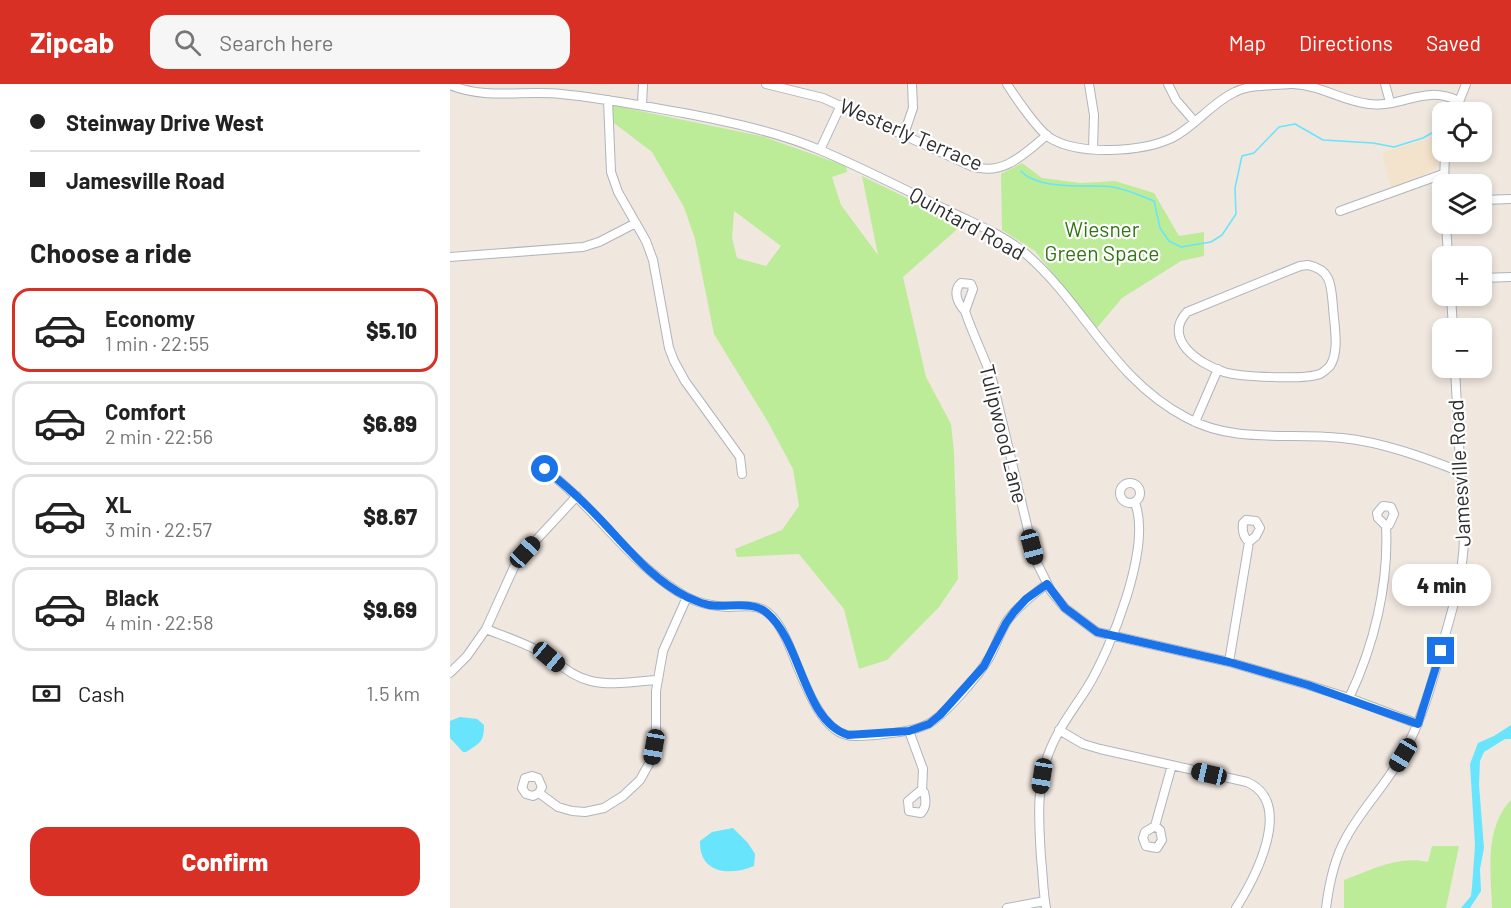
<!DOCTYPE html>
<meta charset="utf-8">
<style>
:root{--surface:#fff;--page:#f6f6f6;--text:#222;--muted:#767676;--line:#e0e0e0;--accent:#d93025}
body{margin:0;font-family:Barlow,sans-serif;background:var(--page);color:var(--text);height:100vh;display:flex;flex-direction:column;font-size:22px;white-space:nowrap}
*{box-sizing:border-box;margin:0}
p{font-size:20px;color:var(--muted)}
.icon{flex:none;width:33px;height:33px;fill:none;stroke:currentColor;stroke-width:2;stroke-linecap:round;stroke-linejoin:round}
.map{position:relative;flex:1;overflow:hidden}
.panel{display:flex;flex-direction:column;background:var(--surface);width:450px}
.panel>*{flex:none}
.guide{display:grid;align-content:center;height:132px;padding:0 30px;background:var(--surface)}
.fabs{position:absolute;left:982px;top:18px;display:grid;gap:12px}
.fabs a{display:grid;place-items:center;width:60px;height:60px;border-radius:12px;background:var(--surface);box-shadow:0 3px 9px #0003;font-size:30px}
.end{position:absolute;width:27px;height:27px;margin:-14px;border:8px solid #1a73e8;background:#fff;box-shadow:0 0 0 3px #fff}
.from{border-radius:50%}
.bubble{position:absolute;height:42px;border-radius:18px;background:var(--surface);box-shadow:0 3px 9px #0003;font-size:20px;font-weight:800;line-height:42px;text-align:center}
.car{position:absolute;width:18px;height:36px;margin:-18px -9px;border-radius:8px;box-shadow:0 0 4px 2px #0007;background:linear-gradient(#222 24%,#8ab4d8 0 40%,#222 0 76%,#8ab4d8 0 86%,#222 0)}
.guide b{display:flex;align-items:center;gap:21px;height:57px;font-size:22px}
.guide b+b{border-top:2px solid var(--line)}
.guide i{width:15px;height:15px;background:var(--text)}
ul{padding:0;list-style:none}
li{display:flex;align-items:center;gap:18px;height:84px;margin:0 12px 9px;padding:0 18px;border:3px solid var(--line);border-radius:18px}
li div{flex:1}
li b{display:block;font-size:22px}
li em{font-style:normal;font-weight:800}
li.selected{border-color:var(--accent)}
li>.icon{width:54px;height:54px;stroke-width:1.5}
h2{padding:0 30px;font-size:27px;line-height:72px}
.pay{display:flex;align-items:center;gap:15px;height:66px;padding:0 30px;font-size:22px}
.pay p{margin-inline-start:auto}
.button{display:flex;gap:12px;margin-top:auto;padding:12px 30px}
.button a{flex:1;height:69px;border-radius:18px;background:var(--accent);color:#fff;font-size:24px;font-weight:800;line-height:69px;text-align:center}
header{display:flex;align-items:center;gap:36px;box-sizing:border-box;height:84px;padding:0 30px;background:var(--accent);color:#fff}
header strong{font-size:28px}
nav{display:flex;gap:33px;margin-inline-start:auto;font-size:21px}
.search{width:420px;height:54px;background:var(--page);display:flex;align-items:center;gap:15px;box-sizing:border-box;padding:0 21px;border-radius:18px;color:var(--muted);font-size:22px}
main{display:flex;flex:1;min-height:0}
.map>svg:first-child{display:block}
.education{fill:#f3e3cd}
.green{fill:#bcec97;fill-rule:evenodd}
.water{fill:#68e4fc}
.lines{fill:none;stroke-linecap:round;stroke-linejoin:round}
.stream{stroke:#68e4fc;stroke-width:1.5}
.minor-casing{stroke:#afb4be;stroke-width:10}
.minor{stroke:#fff;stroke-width:8}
.route{stroke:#1a73e8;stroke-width:8}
.labels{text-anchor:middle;stroke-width:4.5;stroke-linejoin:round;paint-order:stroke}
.street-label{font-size:21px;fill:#2e2e2e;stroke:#fff}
.park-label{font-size:21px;fill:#327513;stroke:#fff}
</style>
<header>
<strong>Zipcab</strong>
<div class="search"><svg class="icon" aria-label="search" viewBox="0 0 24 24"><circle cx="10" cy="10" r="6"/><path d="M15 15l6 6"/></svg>Search here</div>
<nav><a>Map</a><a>Directions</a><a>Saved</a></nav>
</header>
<main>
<section class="panel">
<div class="guide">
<b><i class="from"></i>Steinway Drive West</b>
<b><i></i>Jamesville Road</b>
</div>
<h2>Choose a ride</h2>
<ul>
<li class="selected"><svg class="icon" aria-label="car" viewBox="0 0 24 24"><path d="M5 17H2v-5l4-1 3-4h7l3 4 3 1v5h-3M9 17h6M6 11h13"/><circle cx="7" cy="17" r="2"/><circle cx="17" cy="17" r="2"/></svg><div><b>Economy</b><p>1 min · 22:55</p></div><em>$5.10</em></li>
<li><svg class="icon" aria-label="car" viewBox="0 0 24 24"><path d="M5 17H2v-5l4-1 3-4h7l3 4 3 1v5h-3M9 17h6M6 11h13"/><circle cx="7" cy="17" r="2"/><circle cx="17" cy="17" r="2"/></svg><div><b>Comfort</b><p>2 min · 22:56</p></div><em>$6.89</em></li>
<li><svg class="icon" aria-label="car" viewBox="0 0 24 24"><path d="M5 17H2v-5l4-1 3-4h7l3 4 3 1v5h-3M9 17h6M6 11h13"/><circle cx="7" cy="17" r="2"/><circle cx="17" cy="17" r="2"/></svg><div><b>XL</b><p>3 min · 22:57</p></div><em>$8.67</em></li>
<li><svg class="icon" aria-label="car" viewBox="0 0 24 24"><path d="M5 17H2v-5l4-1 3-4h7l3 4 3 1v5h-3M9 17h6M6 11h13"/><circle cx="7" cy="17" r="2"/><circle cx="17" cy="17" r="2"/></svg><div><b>Black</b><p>4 min · 22:58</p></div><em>$9.69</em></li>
</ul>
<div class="pay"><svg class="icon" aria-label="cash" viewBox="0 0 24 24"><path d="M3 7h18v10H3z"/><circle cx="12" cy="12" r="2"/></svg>Cash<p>1.5 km</p></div>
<div class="button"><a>Confirm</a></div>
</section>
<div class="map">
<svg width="1061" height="824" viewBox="0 0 1061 824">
<rect width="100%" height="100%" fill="#f0e7df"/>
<path class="education" d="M 990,51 L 989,80 L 985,86 L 941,104 L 932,69 Z"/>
<path class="green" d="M 161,21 L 311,52 L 396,82 L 397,88 L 382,93 L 391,121 L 428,171 L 412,92 L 512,141 L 453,193 L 476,293 L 501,340 L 504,369 L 508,495 L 489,523 L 437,576 L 409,585 L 394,525 L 349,470 L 287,473 L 285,465 L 332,446 L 349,422 L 343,385 L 318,338 L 264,250 L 245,155 L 234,123 L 202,68 L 164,39 ZM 284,127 L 331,162 L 316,182 L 287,174 L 282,154 Z
M 572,79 L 592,94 L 631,99 L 665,97 L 704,109 L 729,152 L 754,148 L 754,172 L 731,177 L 672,214 L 646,245 L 585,167 L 552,146 L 551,90 Z
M 1061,716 L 1061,824 L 1042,824 C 1041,787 1034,745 1061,716 Z
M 982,762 L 1009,762 L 996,824 L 894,824 L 894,796 C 921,786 949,771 978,778 Z"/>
<path class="water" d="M 10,633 L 27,635 L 34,641 C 34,658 30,659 16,668 L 13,668 L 0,654 L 0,637 Z
M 1061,641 L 1061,655 L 1055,655 L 1034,668 L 1030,677 L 1029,701 L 1034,764 L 1030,785 L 1031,807 L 1020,824 L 1011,824 L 1021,812 L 1022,803 L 1025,761 L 1020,680 L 1028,659 L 1044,652 Z
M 283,744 L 298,759 L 305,770 L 304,782 C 280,792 249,790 250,757 L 262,748 Z"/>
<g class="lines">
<path class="stream" d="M 571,87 C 588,107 639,100 663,103 C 676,105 691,112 704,117 L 710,144 L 719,157 L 731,163 L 761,158 L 772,151 L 786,130 L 785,104 L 792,72 L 804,69 L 829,43 L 845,40 L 873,56 L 923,59 L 944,63 L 973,54 L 989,45"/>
<g class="minor-casing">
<path id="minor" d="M 316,0 L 373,14 L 521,82 C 553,93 574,70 597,51
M 557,0 C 565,13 588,46 600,54 C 630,72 692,68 722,54 C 746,42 761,19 785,8 C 801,0 823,2 840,0
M 639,0 L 644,31 L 643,65
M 718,0 L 726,16 L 745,38
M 843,0 C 870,1 892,17 919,20 C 952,24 974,0 1009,17
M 935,0 L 940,18
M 0,1 C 36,16 74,6 111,10 C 153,14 193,22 234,29 C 280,38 327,48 370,66 C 413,84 455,106 497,126 C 523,139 554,151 576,170 C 636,222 662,295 737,334 C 785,360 839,348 892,354 C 932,358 973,373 1011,388
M 158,16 L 161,88 L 168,108 L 196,157 L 203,176 L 219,264 L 224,277 L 235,297 L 290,373 L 292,390
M 192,21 L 193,0
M 1005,28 L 1016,0
M 454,50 L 463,24 L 462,0
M 370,66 L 391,21
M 994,100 L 995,68
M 1032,116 L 1061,115
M 890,127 L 993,90
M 996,140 L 998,172
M 0,173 L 133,163 L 149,158 L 186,139
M 858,181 C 882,186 881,202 883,223 C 884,240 890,267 880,282 C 877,285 874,288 870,290 C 854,296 791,293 774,288 C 749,280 712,255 737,228 L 850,182 Z
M 1032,194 L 1061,193
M 511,199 L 521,200 L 523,205 L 515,227 C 508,220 502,207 511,199 Z
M 1001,212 L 1003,244
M 515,227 C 523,251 534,272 542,295 L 585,475 L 601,507 L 615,524 L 647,548 L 779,578 L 858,601 L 899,614 L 968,640
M 745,338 L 768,285
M 95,385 C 145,423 180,481 235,512 C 249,520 263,522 279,523 C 291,523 303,520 314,526 C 326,533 333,548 338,559 C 349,584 365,635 389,648 C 400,654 413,652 425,651 C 443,649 461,648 478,640 C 495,631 529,591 539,574 C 546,562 550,548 557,537 C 568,522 582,511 597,500
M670 409a10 10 0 1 1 20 0a10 10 0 1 1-20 0Z
M 933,422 L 941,423 L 944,430 L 939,441 L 936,442 L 928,434 L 927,429 Z
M 796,436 L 806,437 L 810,444 L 806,452 L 799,458 C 793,453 792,447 793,439 Z
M 36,545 C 56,553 78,560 96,571 C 111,581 123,593 141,597 C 162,602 186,597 207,596
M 779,578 L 799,458
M 0,589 L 17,572 L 36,545 L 64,483 L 75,468 L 127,412
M 899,614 C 924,562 939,500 936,442
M 609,646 L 633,660 L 650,665 L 797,698 C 845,719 805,794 786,824
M 459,647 L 473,685 L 472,707
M 470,707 L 474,708 C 476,715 477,723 471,729 L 459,727 L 458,717 Z
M 89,709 L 92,703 L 88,694 L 82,692 L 75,694 L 72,704 L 76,710 L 83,712 L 89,709 L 108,723 L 122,727 L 135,728 L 154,724 L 173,712 L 190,696 L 201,676 L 206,650 L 206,607 L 213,567 L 237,513
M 705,742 L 710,746 L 712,756 L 707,764 L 696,762 L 693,754 L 695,748 Z
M 705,742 L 722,681
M 557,824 L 595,817
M 596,824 C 593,808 593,791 591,774 C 589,739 586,705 598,671 C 607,646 623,626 637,604 C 661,565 702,463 685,419
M 876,824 C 879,800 884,775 896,754 C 912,724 937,700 953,670 C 972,636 983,597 993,558 C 1003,524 1013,491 1014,455 L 1005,284"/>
</g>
<use href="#minor" class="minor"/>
</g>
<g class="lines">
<path class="route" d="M 95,385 C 114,400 132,416 149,434 C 177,463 201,495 237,513 C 244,516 252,520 259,521 C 276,524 303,516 317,529 C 352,558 353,637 398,651 L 459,647 L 479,640 L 490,631 L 534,582 L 556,539 L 564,528 L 576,515 L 597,500 L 615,524 L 647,548 L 779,578 L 858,601 L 968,640 L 991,567"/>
</g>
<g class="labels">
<g class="street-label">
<text transform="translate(461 51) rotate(23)" y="7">Westerly Terrace</text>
<text transform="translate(517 140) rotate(29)" y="7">Quintard Road</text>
<text transform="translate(553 350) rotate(76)" y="7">Tulipwood Lane</text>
<text transform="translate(1010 389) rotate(-93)" y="7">Jamesville Road</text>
</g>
<g class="park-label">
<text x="652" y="153">Wiesner<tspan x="652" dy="24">Green Space</tspan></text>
</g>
</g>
</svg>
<div class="fabs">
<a><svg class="icon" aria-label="locate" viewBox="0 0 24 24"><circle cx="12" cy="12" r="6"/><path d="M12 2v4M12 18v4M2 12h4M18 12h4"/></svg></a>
<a><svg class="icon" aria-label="layers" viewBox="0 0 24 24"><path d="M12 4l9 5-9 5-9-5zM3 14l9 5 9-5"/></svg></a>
<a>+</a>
<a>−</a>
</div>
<i class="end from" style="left:95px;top:385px"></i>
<i class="end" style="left:991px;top:567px"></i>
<div class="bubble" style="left:942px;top:480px;width:99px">4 min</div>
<i class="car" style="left:582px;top:463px;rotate:165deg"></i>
<i class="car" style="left:75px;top:468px;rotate:42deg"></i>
<i class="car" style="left:99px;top:573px;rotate:130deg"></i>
<i class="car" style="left:204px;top:663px;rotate:190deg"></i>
<i class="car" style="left:953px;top:671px;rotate:211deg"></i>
<i class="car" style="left:759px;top:690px;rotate:283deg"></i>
<i class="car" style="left:592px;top:692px;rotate:189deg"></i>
</div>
</main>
